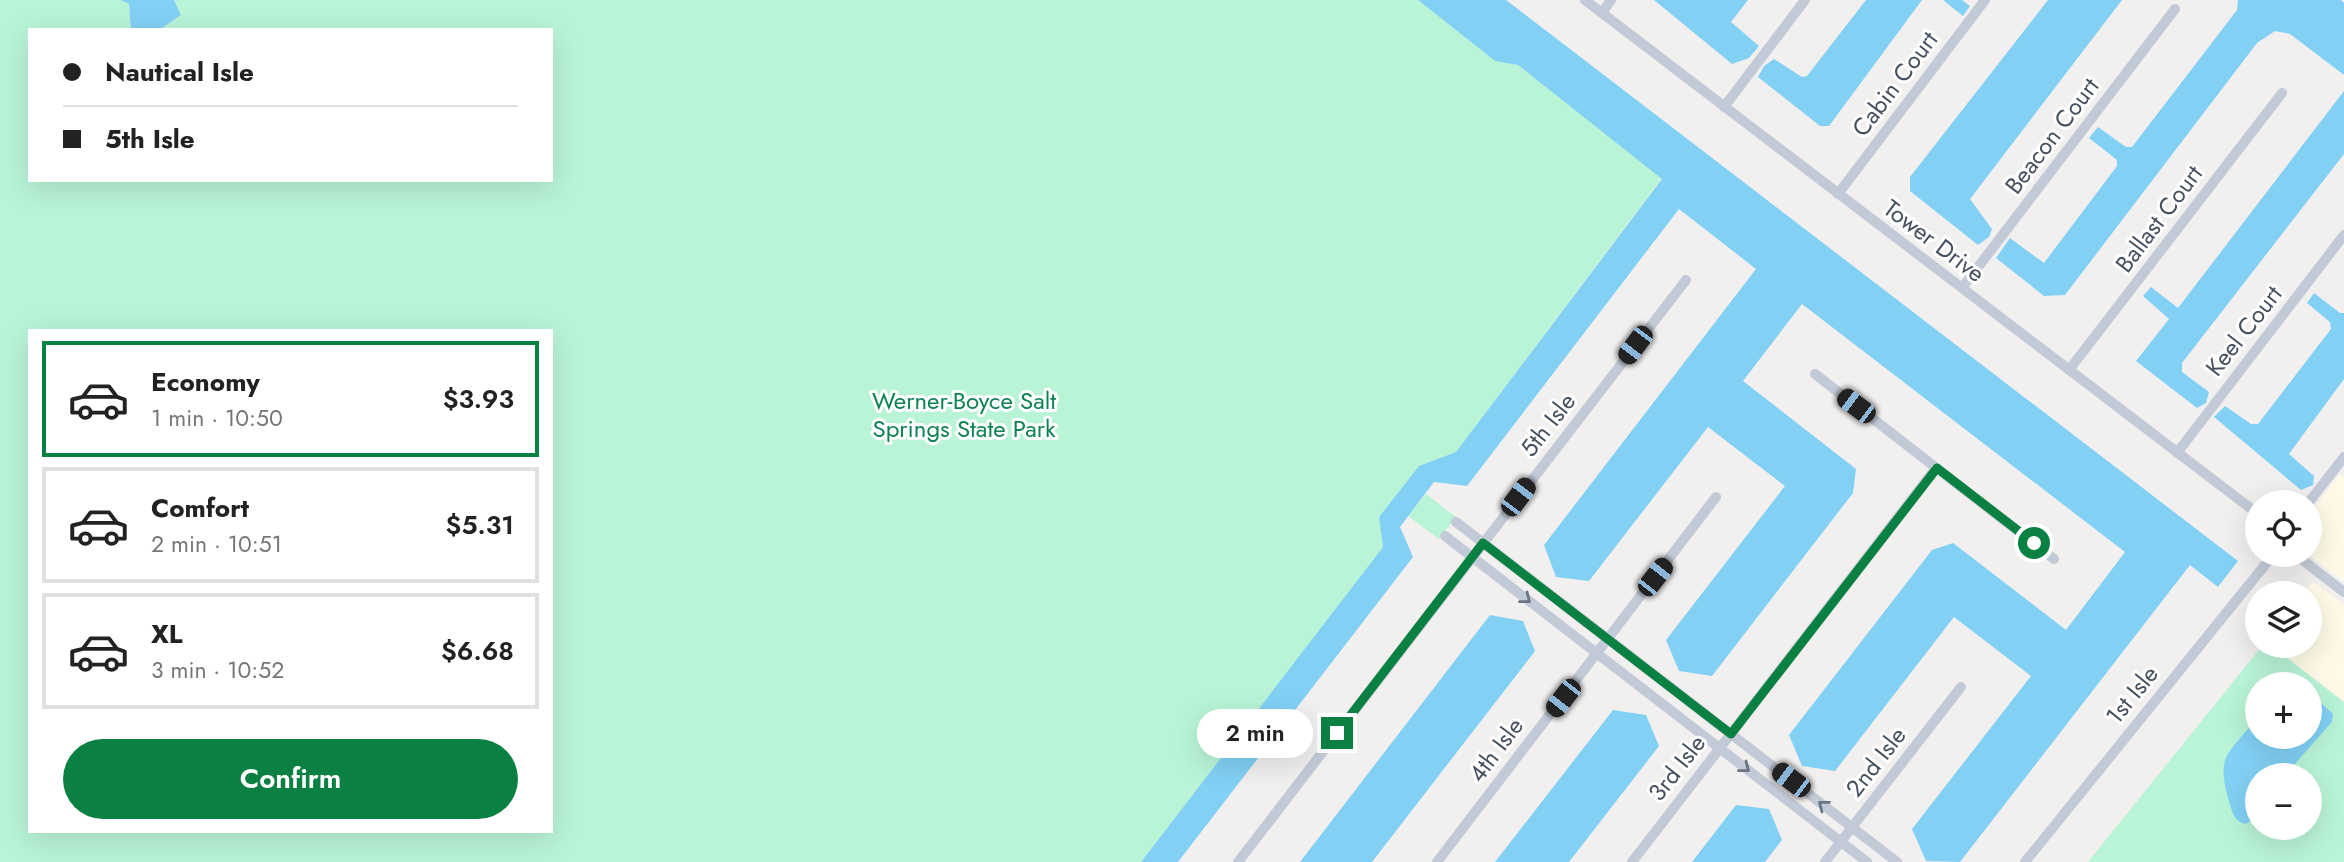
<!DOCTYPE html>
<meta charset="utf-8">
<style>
:root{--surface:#fff;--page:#f2f2f2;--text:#222;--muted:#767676;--line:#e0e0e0;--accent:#0b8043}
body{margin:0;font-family:Jost,sans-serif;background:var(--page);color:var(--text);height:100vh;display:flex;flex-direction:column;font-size:26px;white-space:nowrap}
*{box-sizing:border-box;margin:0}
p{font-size:23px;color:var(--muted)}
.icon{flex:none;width:38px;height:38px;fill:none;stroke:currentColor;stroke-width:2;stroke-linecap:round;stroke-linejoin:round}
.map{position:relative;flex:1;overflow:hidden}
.details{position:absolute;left:28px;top:329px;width:525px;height:504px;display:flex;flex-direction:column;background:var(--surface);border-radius:0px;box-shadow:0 7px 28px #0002}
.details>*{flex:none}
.top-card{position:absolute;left:28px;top:28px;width:525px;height:154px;border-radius:0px;box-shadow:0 7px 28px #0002;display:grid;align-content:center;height:154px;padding:0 35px;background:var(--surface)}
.controls{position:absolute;left:2245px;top:490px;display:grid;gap:14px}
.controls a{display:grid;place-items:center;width:77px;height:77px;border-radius:50%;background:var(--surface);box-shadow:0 7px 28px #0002;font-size:35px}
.end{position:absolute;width:32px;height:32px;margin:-16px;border:9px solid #0b8043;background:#fff;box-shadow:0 0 0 4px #fff}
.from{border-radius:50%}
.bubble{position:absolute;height:49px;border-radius:24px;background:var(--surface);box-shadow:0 7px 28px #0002;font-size:23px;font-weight:600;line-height:49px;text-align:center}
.car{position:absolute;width:21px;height:42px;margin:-21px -10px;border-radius:9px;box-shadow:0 0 5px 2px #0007;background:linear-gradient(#222 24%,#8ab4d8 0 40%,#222 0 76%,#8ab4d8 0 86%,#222 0)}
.top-card b{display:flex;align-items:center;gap:24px;height:66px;font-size:26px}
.top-card b+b{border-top:2px solid var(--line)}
.top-card i{width:18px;height:18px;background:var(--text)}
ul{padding:12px 0 0;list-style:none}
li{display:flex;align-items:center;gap:21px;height:116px;margin:0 14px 10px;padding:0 21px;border:4px solid var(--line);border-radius:0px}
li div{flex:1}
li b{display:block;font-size:26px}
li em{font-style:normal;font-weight:600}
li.on{border-color:var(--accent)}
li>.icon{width:63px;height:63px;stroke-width:1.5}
.button{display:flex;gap:14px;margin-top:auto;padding:14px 35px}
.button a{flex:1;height:80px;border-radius:42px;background:var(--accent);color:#fff;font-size:28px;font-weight:600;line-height:80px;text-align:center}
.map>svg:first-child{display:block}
.commercial{fill:#fefae7}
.green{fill:#b9f4d6;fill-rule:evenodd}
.water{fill:#82d1f5}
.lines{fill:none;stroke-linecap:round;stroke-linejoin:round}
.street{stroke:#c1cad6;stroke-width:10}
.oneway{stroke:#6a7583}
.route{stroke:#0b8043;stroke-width:9}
.labels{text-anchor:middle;stroke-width:6;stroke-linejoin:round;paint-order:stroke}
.street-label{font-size:24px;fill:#45505f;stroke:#fff}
.park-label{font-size:24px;fill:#0d8354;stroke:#fff}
</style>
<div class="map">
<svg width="2344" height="862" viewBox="0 0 2344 862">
<rect width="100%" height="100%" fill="#f2efef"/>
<path class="commercial" d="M 2340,474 L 2344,478 L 2344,582 L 2309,555 L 2310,513 Z
M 2313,581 L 2344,605 L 2344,702 L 2272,646 L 2310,646 L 2310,593 L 2303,593 Z"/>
<path class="green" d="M 0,0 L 121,0 L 129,4 L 131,30 L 30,30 L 30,180 L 551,180 L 551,30 L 159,30 L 181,15 L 174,0 L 1418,0 L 1495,61 L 1518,65 L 1662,178 L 1456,452 L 1419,466 L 1379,517 L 1383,547 L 1141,862 L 0,862 ZM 30,331 L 551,331 L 551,831 L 30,831 Z
M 1426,494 L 1456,517 L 1439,539 L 1408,516 Z
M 2262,646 L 2272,646 L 2344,702 L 2344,862 L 2088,862 ZM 2258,684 L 2310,684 L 2310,737 L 2258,737 ZM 2258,775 L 2310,775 L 2310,828 L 2258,828 Z"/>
<path class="water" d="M 121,0 L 174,0 L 181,15 L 159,30 L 131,30 L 129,4 Z
M 1418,0 L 1506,0 L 2238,561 L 2218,587 L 2190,565 L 1960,862 L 1926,861 L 1912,829 L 2031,676 L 1954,617 L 1835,771 L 1802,766 L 1789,735 L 1932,550 L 1953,543 L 2066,630 L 2125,552 L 1802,304 L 1743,381 L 1856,469 L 1853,493 L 1712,676 L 1679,671 L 1666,640 L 1785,486 L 1708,427 L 1589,581 L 1556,577 L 1544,545 L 1756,269 L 1679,209 L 1467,486 L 1434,482 L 1400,527 L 1413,557 L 1178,862 L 1141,862 L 1383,547 L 1379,517 L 1419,466 L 1456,452 L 1662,179 L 1518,65 L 1495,61 Z
M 1654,0 L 1748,0 L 1731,22 L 1759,46 L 1749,58 L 1732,64 Z
M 1866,0 L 1922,0 L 1829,126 L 1820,126 L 1758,77 L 1764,66 L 1774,59 L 1802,77 L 1807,76 Z
M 1943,0 L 1962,0 L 1970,6 L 1963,16 Z
M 2048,0 L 2122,0 L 1970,199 L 1992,229 L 1989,237 L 1978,245 L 1910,191 L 1910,177 Z
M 2238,0 L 2341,0 L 2344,3 L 2344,75 L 2290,34 L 2275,31 L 2257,43 L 2065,295 L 2044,296 L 1996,258 L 2010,238 L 2044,263 L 2117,166 L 2117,160 L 2089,138 L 2098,127 L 2126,147 L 2132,147 L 2237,10 Z
M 2344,91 L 2344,154 L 2182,363 L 2182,372 L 2209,392 L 2206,403 L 2197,408 L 2136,361 L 2169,319 L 2143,296 L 2151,287 L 2178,308 Z
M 2314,293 L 2340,313 L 2344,313 L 2344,379 L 2289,454 L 2314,476 L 2313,485 L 2301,490 L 2214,417 L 2225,406 L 2251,424 L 2258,424 L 2331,329 L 2330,322 L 2307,303 Z
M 1490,615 L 1523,621 L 1535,651 L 1372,862 L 1300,862 Z
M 2310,693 L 2333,714 L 2332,722 L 2285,775 L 2258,775 L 2257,816 L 2246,824 C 2235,822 2233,814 2230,805 C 2215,754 2227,756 2257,718 L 2258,737 L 2310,737 Z
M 1613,710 L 1646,715 L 1659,746 L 1569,862 L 1495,862 Z
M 1736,805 L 1769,809 L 1782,840 L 1765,862 L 1692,862 Z"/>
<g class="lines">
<path class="street" d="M 1585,0 L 2258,514
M 1602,13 L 1611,0
M 1724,107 L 1805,0
M 1838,194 L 1985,0
M 1962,288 L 2175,9
M 2069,370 L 2282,93
M 1815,374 L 2054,559
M 2177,453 L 2344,235
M 2309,502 L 2344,457
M 1456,522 L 1897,862
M 1445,536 L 1867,862
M 2296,555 L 2344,592
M 1238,862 L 1686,280
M 1437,862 L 1716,497
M 1632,862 L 1936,468
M 1825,862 L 1961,687
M 2025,862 L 2273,555"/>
</g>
<defs><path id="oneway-chevron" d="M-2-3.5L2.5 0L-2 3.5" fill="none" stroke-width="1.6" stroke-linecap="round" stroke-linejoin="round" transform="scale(1.75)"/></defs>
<g class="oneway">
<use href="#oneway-chevron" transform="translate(1526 599) rotate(38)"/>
<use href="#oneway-chevron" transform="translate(1745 768) rotate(38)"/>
<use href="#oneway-chevron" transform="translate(1823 805) rotate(-142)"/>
</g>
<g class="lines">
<path class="route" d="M 1337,733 L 1483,543 L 1731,734 L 1937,468 L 2034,543"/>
</g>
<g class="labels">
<g class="street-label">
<text transform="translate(1895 84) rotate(-53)" y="8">Cabin Court</text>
<text transform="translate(2052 136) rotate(-53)" y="8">Beacon Court</text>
<text transform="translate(2159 219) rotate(-53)" y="8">Ballast Court</text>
<text transform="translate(1934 241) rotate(37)" y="8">Tower Drive</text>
<text transform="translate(2244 331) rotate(-52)" y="8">Keel Court</text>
<text transform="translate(1548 425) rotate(-52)" y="8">5th Isle</text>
<text transform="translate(2132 695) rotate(-51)" y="8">1st Isle</text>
<text transform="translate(1496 750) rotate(-53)" y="8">4th Isle</text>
<text transform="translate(1876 762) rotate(-52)" y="8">2nd Isle</text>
<text transform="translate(1677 768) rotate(-52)" y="8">3rd Isle</text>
</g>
<g class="park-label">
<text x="964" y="409">Werner-Boyce Salt<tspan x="964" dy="28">Springs State Park</tspan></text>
</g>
</g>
</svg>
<div class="controls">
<a><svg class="icon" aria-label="locate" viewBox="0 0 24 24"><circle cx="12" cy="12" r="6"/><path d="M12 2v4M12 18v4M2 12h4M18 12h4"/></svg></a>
<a><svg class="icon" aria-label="layers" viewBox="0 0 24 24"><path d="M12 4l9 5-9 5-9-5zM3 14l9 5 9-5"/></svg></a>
<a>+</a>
<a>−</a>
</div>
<i class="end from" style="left:2034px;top:543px"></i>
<i class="end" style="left:1337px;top:733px"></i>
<div class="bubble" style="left:1197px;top:709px;width:116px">2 min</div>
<i class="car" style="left:1635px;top:345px;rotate:217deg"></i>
<i class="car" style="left:1856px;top:406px;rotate:307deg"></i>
<i class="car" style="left:1518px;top:497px;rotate:37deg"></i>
<i class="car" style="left:1655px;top:577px;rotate:38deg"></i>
<i class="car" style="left:1563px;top:698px;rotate:218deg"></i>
<i class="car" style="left:1791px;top:780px;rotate:307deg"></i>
<div class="top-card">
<b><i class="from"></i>Nautical Isle</b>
<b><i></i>5th Isle</b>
</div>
<section class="details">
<ul>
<li class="on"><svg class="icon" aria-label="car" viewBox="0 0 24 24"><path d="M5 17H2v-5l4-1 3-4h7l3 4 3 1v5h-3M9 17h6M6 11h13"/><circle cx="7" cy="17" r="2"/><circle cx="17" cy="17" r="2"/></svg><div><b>Economy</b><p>1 min · 10:50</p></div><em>$3.93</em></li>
<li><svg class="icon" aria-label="car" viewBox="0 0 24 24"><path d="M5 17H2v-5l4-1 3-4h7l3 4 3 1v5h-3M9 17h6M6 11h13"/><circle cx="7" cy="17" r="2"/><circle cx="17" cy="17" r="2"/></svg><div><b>Comfort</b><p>2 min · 10:51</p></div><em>$5.31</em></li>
<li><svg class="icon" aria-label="car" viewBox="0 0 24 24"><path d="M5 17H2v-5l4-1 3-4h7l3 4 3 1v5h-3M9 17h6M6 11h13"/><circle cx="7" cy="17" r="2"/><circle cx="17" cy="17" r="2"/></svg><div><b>XL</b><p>3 min · 10:52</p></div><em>$6.68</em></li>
</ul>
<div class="button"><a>Confirm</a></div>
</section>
</div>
